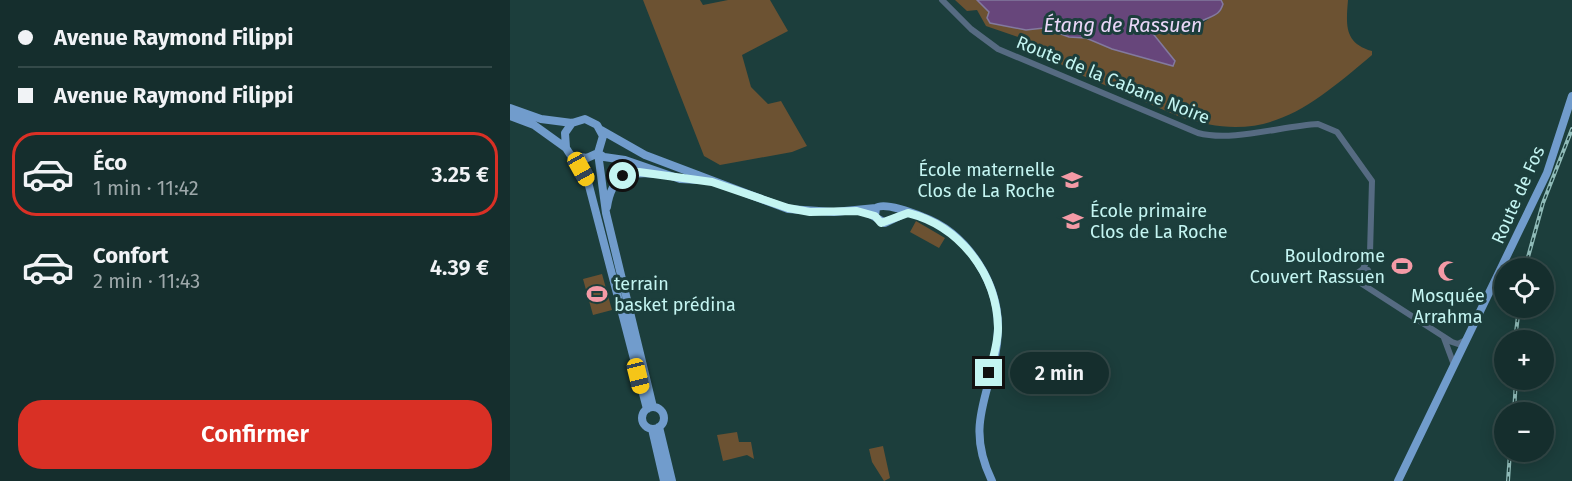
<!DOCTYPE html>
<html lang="fr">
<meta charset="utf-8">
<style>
:root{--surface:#152e2d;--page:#223a39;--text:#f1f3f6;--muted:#9da8aa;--line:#344a49;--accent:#d93025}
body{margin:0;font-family:"Fira Sans",sans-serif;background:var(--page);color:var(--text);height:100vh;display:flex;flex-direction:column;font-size:22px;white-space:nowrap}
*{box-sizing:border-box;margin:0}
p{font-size:20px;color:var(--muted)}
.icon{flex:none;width:33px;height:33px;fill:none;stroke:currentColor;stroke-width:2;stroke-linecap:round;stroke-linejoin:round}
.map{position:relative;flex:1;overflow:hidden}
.drawer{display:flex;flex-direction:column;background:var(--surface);width:510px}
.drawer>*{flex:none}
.guide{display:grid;align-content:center;height:132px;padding:0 18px;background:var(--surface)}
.controls{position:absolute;left:984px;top:258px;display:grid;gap:12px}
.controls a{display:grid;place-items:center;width:60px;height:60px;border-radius:50%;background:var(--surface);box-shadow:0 3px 15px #0003,0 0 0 2px var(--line);font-size:30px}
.end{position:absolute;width:27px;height:27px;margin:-14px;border:8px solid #c4f5f2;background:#111;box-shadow:0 0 0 3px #111}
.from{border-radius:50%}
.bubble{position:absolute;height:42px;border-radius:21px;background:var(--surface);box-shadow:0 3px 15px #0003,0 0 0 2px var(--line);font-size:20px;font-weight:600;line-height:42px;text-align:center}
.car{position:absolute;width:18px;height:36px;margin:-18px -9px;border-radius:8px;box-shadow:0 0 4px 2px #0007;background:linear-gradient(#f5c518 24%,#345 0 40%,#f5c518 0 76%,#345 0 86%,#f5c518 0)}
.guide b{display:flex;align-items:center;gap:21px;height:57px;font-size:22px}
.guide b+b{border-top:2px solid var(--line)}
.guide i{width:15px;height:15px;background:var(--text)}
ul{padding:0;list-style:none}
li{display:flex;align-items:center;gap:18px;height:84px;margin:0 12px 9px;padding:0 6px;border:3px solid transparent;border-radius:24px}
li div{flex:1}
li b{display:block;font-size:22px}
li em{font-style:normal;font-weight:600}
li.current{border-color:var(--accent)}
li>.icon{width:54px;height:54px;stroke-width:1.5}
.primary-button{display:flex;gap:12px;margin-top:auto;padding:12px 18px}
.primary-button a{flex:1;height:69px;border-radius:24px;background:var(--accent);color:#fff;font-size:24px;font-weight:600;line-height:69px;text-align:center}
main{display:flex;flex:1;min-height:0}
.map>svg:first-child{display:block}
.green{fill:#6c5232}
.water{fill:#67467b;stroke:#837a9f;stroke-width:1.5}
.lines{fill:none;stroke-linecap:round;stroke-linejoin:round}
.minor{stroke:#566b82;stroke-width:6}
.major{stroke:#719ccc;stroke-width:8}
.rail-casing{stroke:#8fbbb8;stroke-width:4}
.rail{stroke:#1c3e3c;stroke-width:1.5;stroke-dasharray:4.5;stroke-linecap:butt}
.route{stroke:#c4f5f2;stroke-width:8}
.labels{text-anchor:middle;stroke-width:6;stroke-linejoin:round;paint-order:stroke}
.street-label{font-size:18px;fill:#c4f5f2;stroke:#1c3e3c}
.poi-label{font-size:18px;fill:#c4f5f2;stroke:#1c3e3c;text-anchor:end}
.water-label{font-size:20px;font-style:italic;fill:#ead7f8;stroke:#1c3e3c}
</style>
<main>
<section class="drawer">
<div class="guide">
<b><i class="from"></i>Avenue Raymond Filippi</b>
<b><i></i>Avenue Raymond Filippi</b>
</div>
<ul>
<li class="current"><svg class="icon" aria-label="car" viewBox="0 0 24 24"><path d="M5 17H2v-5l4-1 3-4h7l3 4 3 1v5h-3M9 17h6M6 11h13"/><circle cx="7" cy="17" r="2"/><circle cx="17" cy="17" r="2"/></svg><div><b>Éco</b><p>1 min · 11:42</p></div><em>3.25 €</em></li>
<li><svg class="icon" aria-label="car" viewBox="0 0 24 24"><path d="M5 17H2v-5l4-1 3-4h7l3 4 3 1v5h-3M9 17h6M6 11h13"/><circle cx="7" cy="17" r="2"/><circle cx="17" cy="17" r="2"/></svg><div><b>Confort</b><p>2 min · 11:43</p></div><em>4.39 €</em></li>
</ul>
<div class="primary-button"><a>Confirmer</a></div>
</section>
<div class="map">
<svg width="1062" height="481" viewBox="0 0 1062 481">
<rect width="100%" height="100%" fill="#1c3e3c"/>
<path class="green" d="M 133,0 L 190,0 L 193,5 L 218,0 L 260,0 L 278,31 L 232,55 L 241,87 L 258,104 L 271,101 L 297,146 L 282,152 L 210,165 L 194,156 Z
M 445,0 L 467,0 L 479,12 L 477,18 L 480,23 L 516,30 L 534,28 L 559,37 L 576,38 L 602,49 L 663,66 L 665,61 L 640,30 L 643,28 C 669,36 704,27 711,0 L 838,0 C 836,25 834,43 862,51 L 862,55 C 799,108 755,147 668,116 L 571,75 L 524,50 L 523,42 L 476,26 L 467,10 L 457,11 Z
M 406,221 L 435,238 L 429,248 L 400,232 Z
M 92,274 L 102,310 L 83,315 L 73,279 Z
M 227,432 L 229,442 L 241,442 L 244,459 L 237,455 L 213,461 L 207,435 Z
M 373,446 L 380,478 L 374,481 L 362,462 L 359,449 Z"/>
<path class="water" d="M 467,0 L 711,0 L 713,4 C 710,14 705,15 696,19 C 678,27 666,41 643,28 L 640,30 L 665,61 L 663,66 L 602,49 L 576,38 L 559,37 L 534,28 L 516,30 L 480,23 L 477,18 L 479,12 Z"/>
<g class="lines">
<path class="minor" d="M 432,0 L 461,29 L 488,49 L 688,133 C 722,142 772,126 808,124 L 827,132 L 862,181 L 860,253 L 853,269
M 854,283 L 860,276 L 858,270 L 853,269 L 846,274 L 849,282 L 942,342 L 948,344 L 956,340
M 934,338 L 944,365"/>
<path class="major" d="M 0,108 L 31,119 L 62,123 L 75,119 L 87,125 L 93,136 L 88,153 L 77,158 L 64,156
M 0,116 L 24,125 L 56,148 L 78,182 L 137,409
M 91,130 L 135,155 L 278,209 L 324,212 L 366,208
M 56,148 L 55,133 L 62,123
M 88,153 L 96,213 L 143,407
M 88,153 L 94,157 L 115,160 L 170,179 L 190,180
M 97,207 C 102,174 118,171 148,174
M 360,214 L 375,223 L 396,213
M 365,216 L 366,208 C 374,202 403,213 413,217 C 457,233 489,283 488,329 C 487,389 451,418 482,481
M132 418a11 11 0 1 1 22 0a11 11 0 1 1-22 0Z
M 149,427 L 162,481
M 142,429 L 154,481
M 888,481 L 1037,173 L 1062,96"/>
<g class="rail-casing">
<path id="rail" d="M 1015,268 L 1033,203 L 1062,129
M 1005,340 L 1009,308
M 1004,412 L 1006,380
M 998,481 L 1000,452"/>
</g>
<use href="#rail" class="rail"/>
</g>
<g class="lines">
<path class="route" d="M 113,176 L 129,172 L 202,182 L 278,208 L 300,212 L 347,211 L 365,216 L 371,223 L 398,213 C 450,226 487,274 488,328 C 488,343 483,359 479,373"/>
</g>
<defs>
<g id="school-bare" transform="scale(1.62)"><path d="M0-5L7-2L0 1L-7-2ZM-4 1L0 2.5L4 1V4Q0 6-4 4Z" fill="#f49aa6" stroke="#1c3e3c" stroke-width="2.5" paint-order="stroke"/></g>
<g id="stadium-bare" transform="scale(1.62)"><path d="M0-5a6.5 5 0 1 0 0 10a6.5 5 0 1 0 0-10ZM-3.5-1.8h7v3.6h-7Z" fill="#f49aa6" stroke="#1c3e3c" stroke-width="2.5" paint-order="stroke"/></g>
<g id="mosque-bare" transform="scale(1.62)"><path d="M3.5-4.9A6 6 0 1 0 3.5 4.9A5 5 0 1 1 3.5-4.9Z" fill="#f49aa6" stroke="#1c3e3c" stroke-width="2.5" paint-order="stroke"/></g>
</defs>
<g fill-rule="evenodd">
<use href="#school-bare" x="562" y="180"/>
<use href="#school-bare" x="563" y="221"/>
<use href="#stadium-bare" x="892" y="266"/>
<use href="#mosque-bare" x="938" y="271"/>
<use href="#stadium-bare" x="87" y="294"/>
</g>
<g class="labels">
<g class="street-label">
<text transform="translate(603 80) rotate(22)" y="6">Route de la Cabane Noire</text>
<text transform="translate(1008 195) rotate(-66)" y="6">Route de Fos</text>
</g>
<g class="poi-label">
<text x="545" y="176">École maternelle<tspan x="545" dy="21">Clos de La Roche</tspan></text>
<text x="580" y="217" text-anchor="start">École primaire<tspan x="580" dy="21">Clos de La Roche</tspan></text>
<text x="875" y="262">Boulodrome<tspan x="875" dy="21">Couvert Rassuen</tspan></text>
<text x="104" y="290" text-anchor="start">terrain<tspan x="104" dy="21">basket prédina</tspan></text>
<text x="938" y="302" text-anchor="middle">Mosquée<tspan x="938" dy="21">Arrahma</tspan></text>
</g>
<g class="water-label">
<text x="613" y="32">Étang de Rassuen</text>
</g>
</g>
</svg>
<div class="controls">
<a><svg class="icon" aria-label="locate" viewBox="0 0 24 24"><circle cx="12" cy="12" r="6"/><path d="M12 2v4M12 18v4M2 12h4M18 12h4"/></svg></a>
<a>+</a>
<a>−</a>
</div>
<i class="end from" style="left:113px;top:176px"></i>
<i class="end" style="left:479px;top:373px"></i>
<div class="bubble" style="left:500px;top:352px;width:99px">2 min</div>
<i class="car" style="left:71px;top:169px;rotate:151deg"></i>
<i class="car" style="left:128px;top:376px;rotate:166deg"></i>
</div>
</main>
